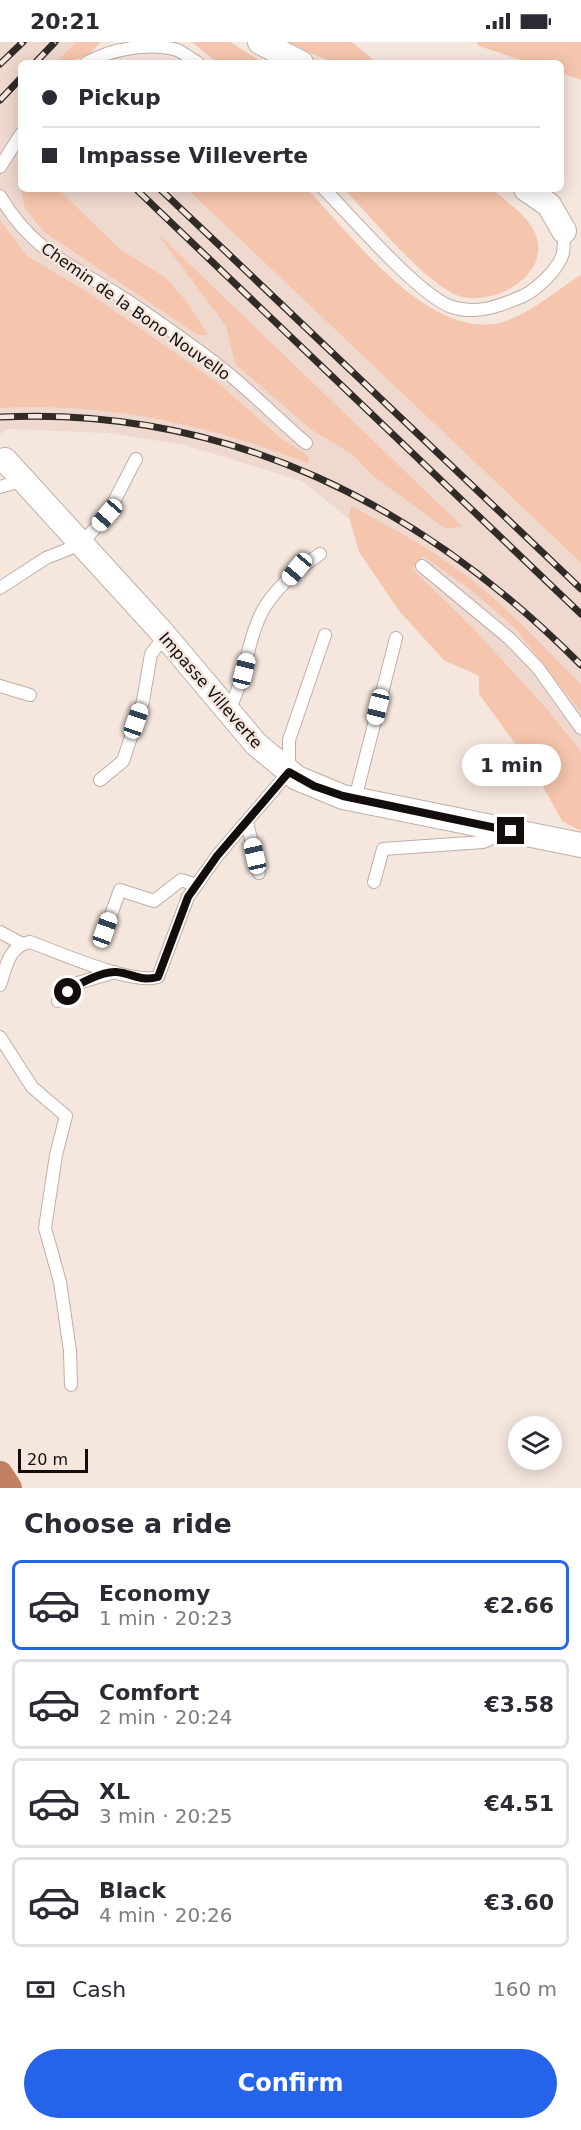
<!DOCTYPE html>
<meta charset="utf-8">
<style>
:root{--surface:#fff;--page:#f7f7f7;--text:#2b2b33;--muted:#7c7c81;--line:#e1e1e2;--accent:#2563eb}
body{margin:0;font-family:"DejaVu Sans",sans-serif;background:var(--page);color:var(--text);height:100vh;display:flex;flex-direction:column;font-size:22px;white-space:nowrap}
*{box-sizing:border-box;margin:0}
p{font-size:20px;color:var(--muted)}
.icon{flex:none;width:33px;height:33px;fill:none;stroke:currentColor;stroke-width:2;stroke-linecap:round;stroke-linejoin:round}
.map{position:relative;height:1446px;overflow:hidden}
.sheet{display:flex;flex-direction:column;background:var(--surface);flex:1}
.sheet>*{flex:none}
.banner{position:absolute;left:18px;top:18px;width:546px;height:132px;border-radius:9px;box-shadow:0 3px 15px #0003;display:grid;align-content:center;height:132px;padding:0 24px;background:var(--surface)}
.fabs{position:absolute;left:508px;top:1374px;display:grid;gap:12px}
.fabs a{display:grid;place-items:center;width:54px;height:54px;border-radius:50%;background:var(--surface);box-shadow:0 3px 15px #0003;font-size:30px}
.scale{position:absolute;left:18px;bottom:15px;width:70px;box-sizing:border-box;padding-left:6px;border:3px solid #130e0b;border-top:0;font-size:16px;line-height:21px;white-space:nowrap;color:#130e0b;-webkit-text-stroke:4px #f5e6de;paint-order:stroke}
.end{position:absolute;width:27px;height:27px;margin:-14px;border:8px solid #130e0b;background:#fff;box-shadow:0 0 0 3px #fff}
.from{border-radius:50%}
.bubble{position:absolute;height:42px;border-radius:21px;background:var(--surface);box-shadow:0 3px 15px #0003;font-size:20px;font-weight:700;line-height:42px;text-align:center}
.car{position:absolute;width:18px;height:36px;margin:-18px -9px;border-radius:8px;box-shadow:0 0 4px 2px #0007;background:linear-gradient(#fff 24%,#345 0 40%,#fff 0 76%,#345 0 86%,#fff 0)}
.banner b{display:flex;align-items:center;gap:21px;height:57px;font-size:22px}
.banner b+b{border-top:2px solid var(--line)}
.banner i{width:15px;height:15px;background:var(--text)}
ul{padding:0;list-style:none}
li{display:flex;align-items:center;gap:18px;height:90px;margin:0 12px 9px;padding:0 12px;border:3px solid var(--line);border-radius:9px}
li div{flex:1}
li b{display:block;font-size:22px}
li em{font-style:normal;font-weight:700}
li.on{border-color:var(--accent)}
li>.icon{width:54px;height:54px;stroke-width:1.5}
h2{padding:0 24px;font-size:27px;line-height:72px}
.pay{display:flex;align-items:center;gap:15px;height:66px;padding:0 24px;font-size:22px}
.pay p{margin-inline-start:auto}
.cta{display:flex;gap:12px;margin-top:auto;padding:12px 24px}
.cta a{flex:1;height:69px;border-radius:36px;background:var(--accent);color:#fff;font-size:24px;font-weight:700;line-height:69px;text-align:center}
.status{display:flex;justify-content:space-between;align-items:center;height:42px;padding:0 30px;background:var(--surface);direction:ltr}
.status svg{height:16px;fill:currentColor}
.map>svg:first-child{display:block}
.built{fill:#efd9ce}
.green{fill:#f5c5ad}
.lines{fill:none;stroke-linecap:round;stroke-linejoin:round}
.canal{stroke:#c18161;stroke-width:26}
.lane-casing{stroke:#beafa8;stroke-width:14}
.street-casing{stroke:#beafa8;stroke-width:26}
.lane{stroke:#fff;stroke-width:12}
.street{stroke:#fff;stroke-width:24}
.rail-casing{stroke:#312b27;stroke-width:7}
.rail{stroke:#f5e6de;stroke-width:4.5;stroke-dasharray:14;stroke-linecap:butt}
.route{stroke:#130e0b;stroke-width:8}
.labels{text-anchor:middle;stroke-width:5;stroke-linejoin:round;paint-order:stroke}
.street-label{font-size:16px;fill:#130e0b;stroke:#f5e6de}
</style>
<div class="status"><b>20:21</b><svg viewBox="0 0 49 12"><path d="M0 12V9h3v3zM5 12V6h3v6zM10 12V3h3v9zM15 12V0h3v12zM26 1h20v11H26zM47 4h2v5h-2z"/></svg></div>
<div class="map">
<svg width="581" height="1446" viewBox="0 0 581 1446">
<rect width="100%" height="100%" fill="#f5e6de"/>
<path class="built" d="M 0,0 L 76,0 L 59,18 L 61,21 L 21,21 L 21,147 L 187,147 L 581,521 L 581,721 L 368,492 L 302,439 L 185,403 L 109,391 L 8,387 L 0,392 Z"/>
<path class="green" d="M 76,0 L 101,0 L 90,11 L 71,21 L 58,18 Z
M 192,0 L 230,0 L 263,21 L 218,21 Z
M 284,0 L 352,0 L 377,21 L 334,21 Z
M 477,0 L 581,0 L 581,38 L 561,31 L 561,21 L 530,21 L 479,4 Z
M 19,141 L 21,147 L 58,147 L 120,207 L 166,236 L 187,260 L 208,293 L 198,293 L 44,190 L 25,166 Z
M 187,147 L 307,147 C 353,194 435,309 511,277 C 536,267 558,247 581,233 L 581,521 Z
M 344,147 C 380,147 417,147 453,147 C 464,147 480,144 490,147 C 498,150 508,161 515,166 C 581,222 490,273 452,251 C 415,230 374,178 344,147 Z
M 0,178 L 27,214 L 83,247 L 217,340 L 284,399 L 308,413 L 309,422 C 211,383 106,360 0,366 Z
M 156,190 L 462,484 L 446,487 L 373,434 L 352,412 L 312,388 L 235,322 L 226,284 Z
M 351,464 C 393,486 435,509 472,538 C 511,569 545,607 581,642 L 581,670 L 514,585 L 473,550 L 423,514 L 412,527 L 471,584 L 547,667 L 581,710 L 581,789 L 562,779 L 533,726 L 479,652 L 479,634 L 444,618 L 400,570 L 359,510 L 349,475 Z"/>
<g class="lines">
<path class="canal" d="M 0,1432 L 9,1446"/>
<g class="lane-casing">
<path id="lane" d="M 86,21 C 111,7 149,0 177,8 C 184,11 191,17 198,21
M 0,125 L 21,92
M 324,147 C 351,174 419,254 452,265 C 477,273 500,264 523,254 C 536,248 559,227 563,211 C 564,204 564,196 564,189
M 0,154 C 30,206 68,222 117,252 C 149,272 180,295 210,317 C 244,342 274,374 306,401
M 0,445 L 23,438
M 422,524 L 510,597 L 538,626 L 581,686
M 0,546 L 46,516 L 81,502 L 107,473 L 136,417
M 0,644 L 30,653
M 228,669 C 247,636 247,592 266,563 C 280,542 299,526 320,512
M 100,738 L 123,719 L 143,659 L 151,612 L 165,594
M 355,757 L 396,596
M 247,780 L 259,831
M 374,840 L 383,807 L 483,800 L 505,791
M 105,889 L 120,848 L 154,859 L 181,838 L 196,843
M 0,890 L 22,902
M 0,943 C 6,926 8,904 30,900 C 58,910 131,943 158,935 L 188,855 L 217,814 L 289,730 L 289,698 L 325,593
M 58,959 L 78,941 L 115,930
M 0,995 L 32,1045 L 66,1074 L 56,1113 L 45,1186 L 60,1240 L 70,1309 L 71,1343"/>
</g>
<g class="street-casing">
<path id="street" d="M 260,0 L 301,21
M 526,147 L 549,163 L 564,189
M 5,418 L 160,588 L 256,702 L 297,736 L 343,755 L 581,803"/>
</g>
<use href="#lane" class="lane"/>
<use href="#street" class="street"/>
<g class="rail-casing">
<path id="rail" d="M 35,21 L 55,0
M 0,22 L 23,0
M 0,58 L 21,36
M 160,147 L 581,547
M 138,149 L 581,572
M 0,375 C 229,364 423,464 581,623"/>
</g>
<use href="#rail" class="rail"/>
</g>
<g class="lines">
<path class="route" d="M 68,950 C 77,942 103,929 116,930 C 132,931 140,940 158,935 L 188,855 L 217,814 L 289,730 L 314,744 L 343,754 L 511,789"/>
</g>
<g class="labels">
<g class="street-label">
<text transform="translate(136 269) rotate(35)" y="6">Chemin de la Bono Nouvello</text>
<text transform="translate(211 648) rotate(49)" y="6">Impasse Villeverte</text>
</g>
</g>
</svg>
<div class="fabs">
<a><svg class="icon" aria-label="layers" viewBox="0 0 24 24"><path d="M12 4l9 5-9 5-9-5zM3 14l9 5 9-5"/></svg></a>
</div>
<div class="scale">20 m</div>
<i class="end from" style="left:68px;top:950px"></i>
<i class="end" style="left:511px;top:789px"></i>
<div class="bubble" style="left:462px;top:702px;width:99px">1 min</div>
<i class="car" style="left:107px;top:473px;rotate:221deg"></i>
<i class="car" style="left:297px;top:527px;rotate:220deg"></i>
<i class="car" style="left:244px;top:629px;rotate:14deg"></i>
<i class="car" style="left:378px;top:665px;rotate:194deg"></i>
<i class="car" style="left:136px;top:679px;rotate:19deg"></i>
<i class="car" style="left:255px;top:814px;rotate:347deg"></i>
<i class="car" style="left:105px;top:888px;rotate:20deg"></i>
<div class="banner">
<b><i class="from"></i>Pickup</b>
<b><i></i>Impasse Villeverte</b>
</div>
</div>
<section class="sheet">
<h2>Choose a ride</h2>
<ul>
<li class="on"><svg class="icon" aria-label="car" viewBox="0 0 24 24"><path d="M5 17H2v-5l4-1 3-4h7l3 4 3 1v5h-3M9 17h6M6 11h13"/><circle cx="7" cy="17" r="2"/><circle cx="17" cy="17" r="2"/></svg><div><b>Economy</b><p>1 min · 20:23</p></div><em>€2.66</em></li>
<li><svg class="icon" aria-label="car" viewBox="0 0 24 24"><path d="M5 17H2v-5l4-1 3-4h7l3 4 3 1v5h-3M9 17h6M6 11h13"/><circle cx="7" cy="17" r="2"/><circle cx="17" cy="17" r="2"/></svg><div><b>Comfort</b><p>2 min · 20:24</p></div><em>€3.58</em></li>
<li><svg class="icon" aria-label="car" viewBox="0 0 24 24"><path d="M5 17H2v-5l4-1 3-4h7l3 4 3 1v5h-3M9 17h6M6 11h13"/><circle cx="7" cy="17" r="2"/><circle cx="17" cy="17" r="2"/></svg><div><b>XL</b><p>3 min · 20:25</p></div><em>€4.51</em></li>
<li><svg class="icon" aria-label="car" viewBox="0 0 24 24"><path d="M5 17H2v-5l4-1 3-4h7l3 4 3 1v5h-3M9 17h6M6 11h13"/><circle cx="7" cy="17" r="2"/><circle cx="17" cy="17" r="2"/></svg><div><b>Black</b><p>4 min · 20:26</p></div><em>€3.60</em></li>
</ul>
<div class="pay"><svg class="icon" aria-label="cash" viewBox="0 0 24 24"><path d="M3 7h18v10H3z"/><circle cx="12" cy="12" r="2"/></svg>Cash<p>160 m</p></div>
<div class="cta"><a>Confirm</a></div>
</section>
